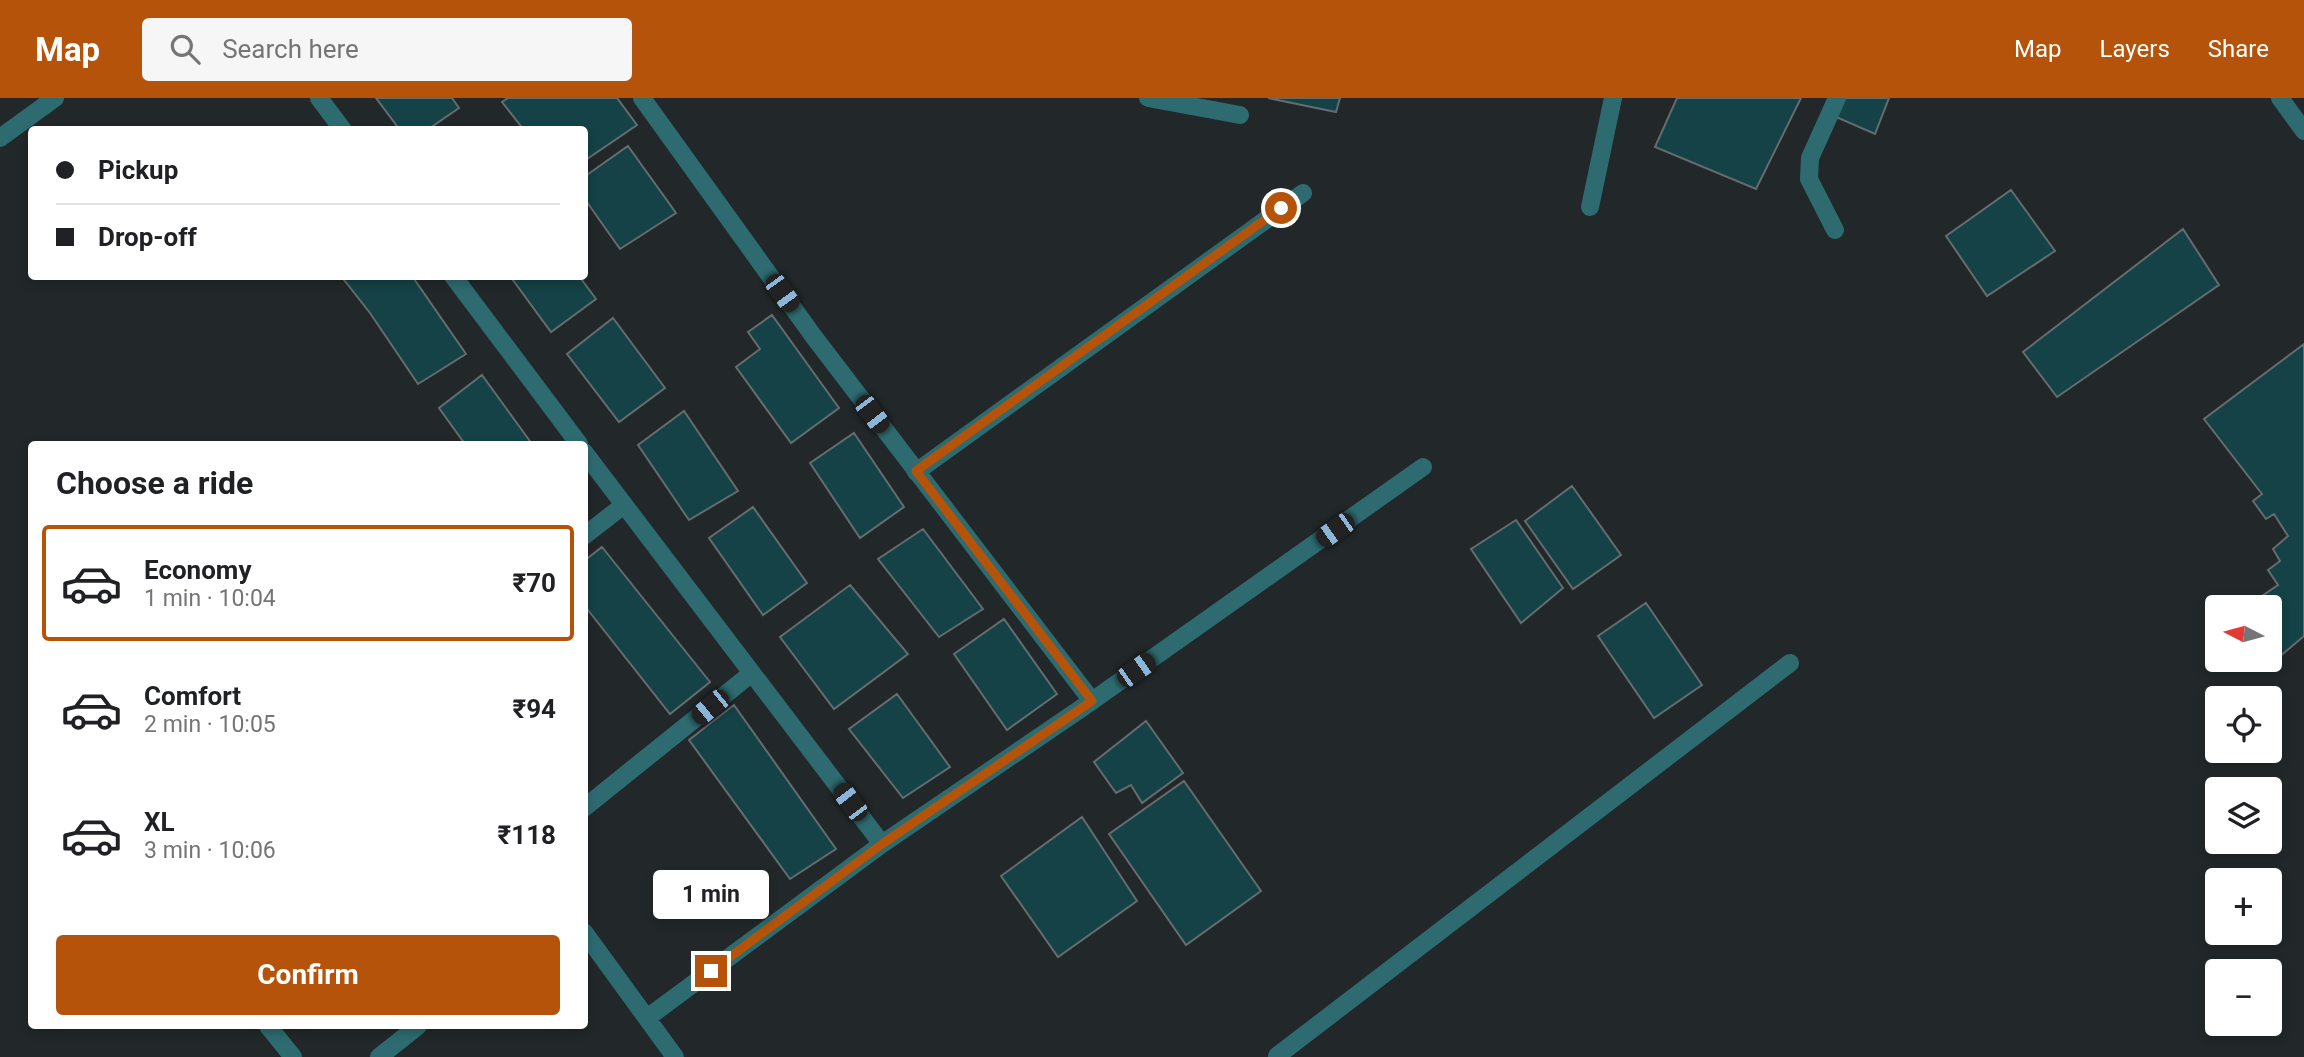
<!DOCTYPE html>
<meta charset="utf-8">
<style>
:root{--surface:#fff;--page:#f6f6f6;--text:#202124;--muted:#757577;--line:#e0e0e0;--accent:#b45309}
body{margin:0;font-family:Roboto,sans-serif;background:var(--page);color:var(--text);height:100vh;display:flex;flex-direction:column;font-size:26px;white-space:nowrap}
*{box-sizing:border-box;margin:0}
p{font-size:23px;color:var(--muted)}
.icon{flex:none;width:38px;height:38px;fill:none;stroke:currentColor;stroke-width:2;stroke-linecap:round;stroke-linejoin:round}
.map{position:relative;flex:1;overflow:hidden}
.side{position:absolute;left:28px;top:343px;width:560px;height:588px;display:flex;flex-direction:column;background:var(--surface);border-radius:7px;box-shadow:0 4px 10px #0003}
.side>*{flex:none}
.hud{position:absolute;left:28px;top:28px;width:560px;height:154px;border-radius:7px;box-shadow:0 4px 10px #0003;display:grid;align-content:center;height:154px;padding:0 28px;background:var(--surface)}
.needle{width:46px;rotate:276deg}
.fabs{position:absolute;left:2205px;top:497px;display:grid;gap:14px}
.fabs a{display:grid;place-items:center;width:77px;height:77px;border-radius:7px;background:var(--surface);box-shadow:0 4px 10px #0003;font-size:35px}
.end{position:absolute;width:32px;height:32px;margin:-16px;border:9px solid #b45309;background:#fff;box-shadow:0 0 0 4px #fff}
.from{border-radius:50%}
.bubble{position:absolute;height:49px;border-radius:7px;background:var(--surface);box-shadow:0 4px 10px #0003;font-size:23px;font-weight:700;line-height:49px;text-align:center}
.car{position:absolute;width:21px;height:42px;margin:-21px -10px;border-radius:9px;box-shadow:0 0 5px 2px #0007;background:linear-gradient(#222 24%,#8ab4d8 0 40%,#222 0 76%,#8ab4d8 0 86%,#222 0)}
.hud b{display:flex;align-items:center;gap:24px;height:66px;font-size:26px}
.hud b+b{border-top:2px solid var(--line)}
.hud i{width:18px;height:18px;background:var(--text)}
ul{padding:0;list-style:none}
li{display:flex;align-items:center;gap:21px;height:116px;margin:0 14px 10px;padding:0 14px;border:4px solid transparent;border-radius:7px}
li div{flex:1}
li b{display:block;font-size:26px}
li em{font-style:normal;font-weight:700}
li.selected{border-color:var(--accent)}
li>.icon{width:63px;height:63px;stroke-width:1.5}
h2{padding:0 28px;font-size:32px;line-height:84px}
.action{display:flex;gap:14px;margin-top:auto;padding:14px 28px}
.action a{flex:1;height:80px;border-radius:7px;background:var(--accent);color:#fff;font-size:28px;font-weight:700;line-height:80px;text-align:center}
header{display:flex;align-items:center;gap:42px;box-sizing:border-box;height:98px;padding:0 35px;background:var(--accent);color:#fff}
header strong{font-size:33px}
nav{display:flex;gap:38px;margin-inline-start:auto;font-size:24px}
.search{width:490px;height:63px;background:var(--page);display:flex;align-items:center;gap:18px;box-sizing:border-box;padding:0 24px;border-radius:7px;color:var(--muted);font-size:26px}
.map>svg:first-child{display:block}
.building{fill:#144246;stroke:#656c6d;stroke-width:2}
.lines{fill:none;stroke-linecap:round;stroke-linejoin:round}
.lane{stroke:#2d6b70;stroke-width:18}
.street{stroke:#2d6b70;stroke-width:18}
.route{stroke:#b45309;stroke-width:9}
</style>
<header>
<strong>Map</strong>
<div class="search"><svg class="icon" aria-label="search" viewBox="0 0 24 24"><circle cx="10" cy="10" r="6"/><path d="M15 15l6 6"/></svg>Search here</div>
<nav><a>Map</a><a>Layers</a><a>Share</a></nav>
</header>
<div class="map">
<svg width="2304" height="959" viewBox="0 0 2304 959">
<rect width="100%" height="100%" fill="#222829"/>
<path class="building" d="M 376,0 L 452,0 L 459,10 L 427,32 L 400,32 Z
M 508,0 L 617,0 L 637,27 L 584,63 L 584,32 L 524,32 L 502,4 Z
M 1268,0 L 1340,0 L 1336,14 Z
M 1677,0 L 1801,0 L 1756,91 L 1655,49 Z
M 1843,0 L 1889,0 L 1875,36 L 1836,19 Z
M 628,48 L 676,115 L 620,151 L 584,100 L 584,79 Z
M 2011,92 L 2055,153 L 1987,198 L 1946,138 Z
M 2183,131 L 2219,187 L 2057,299 L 2023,254 Z
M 341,178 L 412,178 L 466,256 L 418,286 L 370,215 Z
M 510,178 L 579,178 L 596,201 L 551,234 Z
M 772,217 L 839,310 L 791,345 L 736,269 L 760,251 L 748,234 Z
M 613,220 L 665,290 L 619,324 L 567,256 Z
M 2304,246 L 2304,538 L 2278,560 L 2270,548 L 2270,509 L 2262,498 L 2278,487 L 2268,472 L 2280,463 L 2273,451 L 2288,438 L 2274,416 L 2266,421 L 2253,403 L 2262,396 L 2204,321 Z
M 482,277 L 532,346 L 465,346 L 439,310 Z
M 684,313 L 738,393 L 689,422 L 638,347 Z
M 854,335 L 904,409 L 860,440 L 810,365 Z
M 1572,388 L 1621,457 L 1573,491 L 1525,423 Z
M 753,409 L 807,485 L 763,517 L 709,440 Z
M 1516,422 L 1563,490 L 1521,525 L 1471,451 Z
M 923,431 L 983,511 L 939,539 L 878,461 Z
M 602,449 L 710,584 L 670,616 L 584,507 L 584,463 Z
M 850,487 L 908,556 L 834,611 L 780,539 Z
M 1646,505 L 1702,587 L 1654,620 L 1598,538 Z
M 1004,521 L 1057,596 L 1007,632 L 954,556 Z
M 897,596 L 950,669 L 903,700 L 849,631 Z
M 734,607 L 836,751 L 790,781 L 689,642 Z
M 1146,623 L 1183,675 L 1142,705 L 1131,687 L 1116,695 L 1094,664 Z
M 1184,683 L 1261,793 L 1186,847 L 1109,736 Z
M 1082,719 L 1137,803 L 1058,859 L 1001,778 Z"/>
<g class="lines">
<path class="lane" d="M 319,0 L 343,32
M 642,0 L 814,239 L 1092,603 L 882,746
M 1148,0 L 1240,17
M 0,40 L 55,0
M 1590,109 L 1613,0
M 1835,132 L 1809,81 L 1810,60 L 1837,0
M 453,178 L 579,346
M 584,354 L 882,746 L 647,920
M 916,374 L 1303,95
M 584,438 L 624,407
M 1092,603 L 1423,369
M 584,710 L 752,575
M 584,834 L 675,959
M 268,928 L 293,959
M 1277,958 L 1790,565
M 379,959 L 418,928"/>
<path class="street" d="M 2280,0 L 2304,33"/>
</g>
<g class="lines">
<path class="route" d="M 711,873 L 882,746 L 1092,603 L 916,373 L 1281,110"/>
</g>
</svg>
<div class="fabs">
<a><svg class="needle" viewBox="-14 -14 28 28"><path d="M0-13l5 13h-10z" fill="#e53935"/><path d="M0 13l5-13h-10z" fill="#757577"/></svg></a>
<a><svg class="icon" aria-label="locate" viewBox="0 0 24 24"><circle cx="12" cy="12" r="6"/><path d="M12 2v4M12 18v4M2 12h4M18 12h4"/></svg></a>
<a><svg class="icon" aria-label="layers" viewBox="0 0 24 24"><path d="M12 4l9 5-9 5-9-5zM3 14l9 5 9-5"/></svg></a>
<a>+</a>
<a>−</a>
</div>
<i class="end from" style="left:1281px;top:110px"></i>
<i class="end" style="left:711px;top:873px"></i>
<div class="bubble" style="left:653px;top:772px;width:116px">1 min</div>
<i class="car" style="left:782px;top:195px;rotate:144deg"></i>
<i class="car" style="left:872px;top:316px;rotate:143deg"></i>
<i class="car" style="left:1335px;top:432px;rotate:235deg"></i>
<i class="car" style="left:1136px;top:572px;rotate:55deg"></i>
<i class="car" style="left:710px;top:609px;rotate:231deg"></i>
<i class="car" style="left:850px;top:704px;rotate:323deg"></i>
<div class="hud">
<b><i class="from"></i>Pickup</b>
<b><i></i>Drop-off</b>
</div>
<section class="side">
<h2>Choose a ride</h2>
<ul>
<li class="selected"><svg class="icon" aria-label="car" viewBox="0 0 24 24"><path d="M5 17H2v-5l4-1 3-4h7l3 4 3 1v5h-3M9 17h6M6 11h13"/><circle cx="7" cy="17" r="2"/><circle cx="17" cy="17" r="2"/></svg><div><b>Economy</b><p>1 min · 10:04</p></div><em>₹70</em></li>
<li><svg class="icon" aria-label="car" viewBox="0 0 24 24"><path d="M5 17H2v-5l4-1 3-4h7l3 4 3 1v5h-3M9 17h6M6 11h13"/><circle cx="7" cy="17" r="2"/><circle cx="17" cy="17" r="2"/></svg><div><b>Comfort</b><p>2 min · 10:05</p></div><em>₹94</em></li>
<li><svg class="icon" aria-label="car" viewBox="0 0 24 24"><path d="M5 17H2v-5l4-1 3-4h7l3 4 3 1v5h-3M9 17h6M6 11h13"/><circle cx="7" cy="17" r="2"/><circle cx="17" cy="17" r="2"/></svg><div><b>XL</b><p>3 min · 10:06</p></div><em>₹118</em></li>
</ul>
<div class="action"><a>Confirm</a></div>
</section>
</div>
